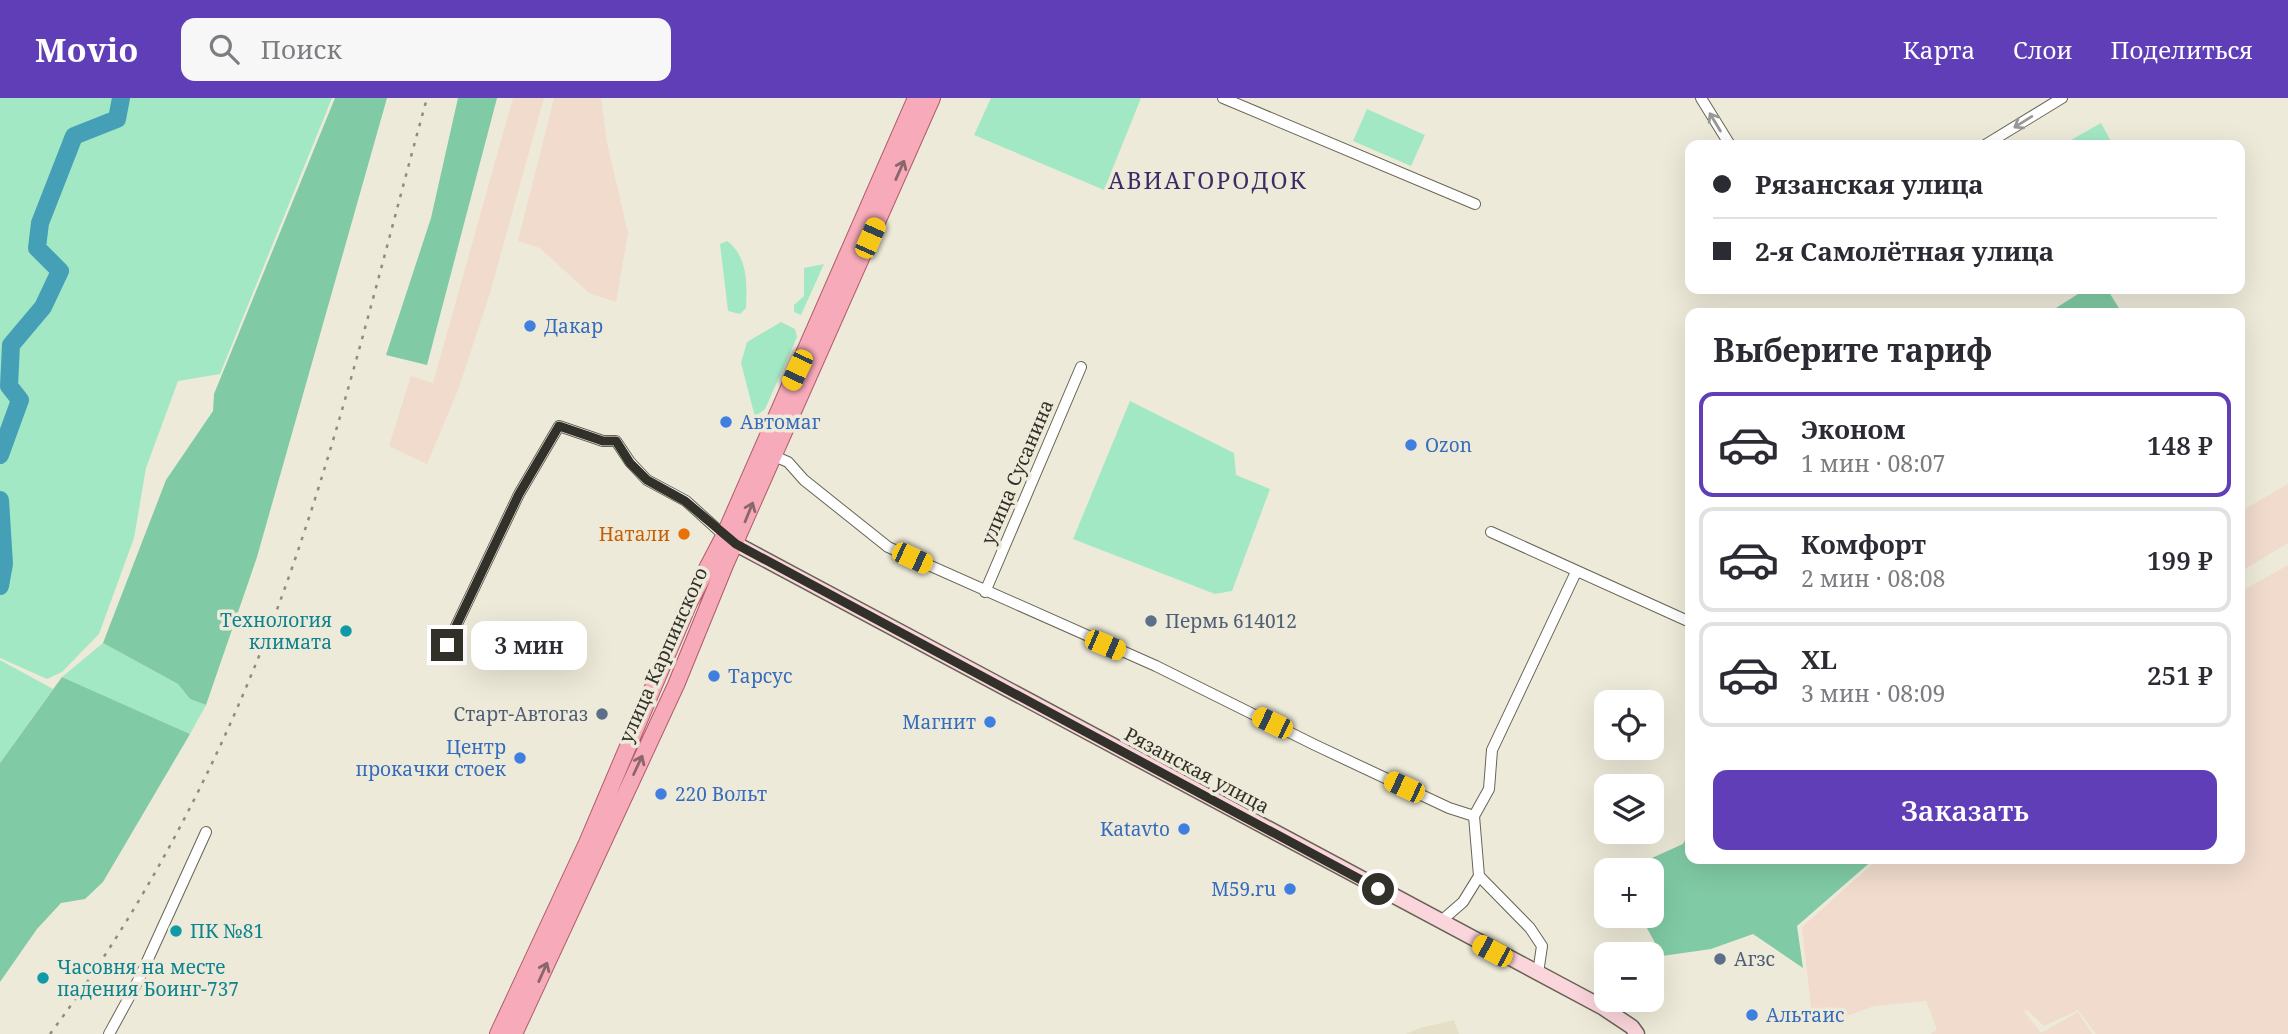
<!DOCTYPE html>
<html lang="ru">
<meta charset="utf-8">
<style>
:root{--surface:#fff;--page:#f7f7f7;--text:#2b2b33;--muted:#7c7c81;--line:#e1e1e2;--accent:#603eb7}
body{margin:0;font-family:"Noto Serif",serif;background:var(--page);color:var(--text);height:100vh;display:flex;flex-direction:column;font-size:26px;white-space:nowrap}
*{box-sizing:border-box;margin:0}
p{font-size:23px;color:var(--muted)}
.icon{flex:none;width:38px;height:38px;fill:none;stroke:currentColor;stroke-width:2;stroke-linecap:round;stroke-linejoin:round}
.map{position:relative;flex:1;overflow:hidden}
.panel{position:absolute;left:1685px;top:210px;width:560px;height:556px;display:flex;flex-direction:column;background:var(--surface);border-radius:14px;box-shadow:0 7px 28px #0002}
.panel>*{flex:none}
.guide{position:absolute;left:1685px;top:42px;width:560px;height:154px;border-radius:14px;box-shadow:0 7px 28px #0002;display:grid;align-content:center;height:154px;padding:0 28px;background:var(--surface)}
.fabs{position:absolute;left:1594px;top:592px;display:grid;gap:14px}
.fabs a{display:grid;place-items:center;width:70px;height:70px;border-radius:14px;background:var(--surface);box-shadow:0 7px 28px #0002;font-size:35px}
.end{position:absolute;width:32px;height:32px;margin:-16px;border:9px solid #313029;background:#fff;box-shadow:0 0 0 4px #fff}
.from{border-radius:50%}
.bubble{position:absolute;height:49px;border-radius:14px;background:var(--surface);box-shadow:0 7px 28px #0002;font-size:23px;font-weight:600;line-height:49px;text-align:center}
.car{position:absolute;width:21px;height:42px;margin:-21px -10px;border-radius:9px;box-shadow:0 0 5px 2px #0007;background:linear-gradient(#f5c518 24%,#345 0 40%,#f5c518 0 76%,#345 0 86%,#f5c518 0)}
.guide b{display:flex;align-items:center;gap:24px;height:66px;font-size:26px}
.guide b+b{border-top:2px solid var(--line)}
.guide i{width:18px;height:18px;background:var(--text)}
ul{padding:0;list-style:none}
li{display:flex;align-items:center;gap:21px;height:105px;margin:0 14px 10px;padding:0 14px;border:4px solid var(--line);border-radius:14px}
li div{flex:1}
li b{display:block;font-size:26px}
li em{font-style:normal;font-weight:600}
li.on{border-color:var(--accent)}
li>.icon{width:63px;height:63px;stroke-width:1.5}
h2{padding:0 28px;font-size:32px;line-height:84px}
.cta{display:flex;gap:14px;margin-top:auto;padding:14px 28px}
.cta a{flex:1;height:80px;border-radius:14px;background:var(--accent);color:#fff;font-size:28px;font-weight:600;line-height:80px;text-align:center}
header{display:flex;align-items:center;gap:42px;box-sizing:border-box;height:98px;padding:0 35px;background:var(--accent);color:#fff}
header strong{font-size:33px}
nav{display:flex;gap:38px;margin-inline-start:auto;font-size:24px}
.search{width:490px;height:63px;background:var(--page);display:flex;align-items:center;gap:18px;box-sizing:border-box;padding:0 24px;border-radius:14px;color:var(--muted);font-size:26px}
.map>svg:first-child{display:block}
.built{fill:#e5dfc7}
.industrial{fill:#f0dbcd}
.green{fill:#a3e8c4}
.forest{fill:#80caa5}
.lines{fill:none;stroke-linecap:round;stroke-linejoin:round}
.river{stroke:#45a0b7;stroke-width:18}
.street-casing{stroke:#676456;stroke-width:12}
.secondary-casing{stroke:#676456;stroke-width:17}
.primary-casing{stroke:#ae5b69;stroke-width:18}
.street{stroke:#fff;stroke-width:10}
.secondary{stroke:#fbd5dc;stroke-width:14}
.primary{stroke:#f7aab9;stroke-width:16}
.rail{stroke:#8f8c80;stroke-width:2.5;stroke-dasharray:3.5 7;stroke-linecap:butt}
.oneway{stroke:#989894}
.oneway2{stroke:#8a676a}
.route{stroke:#313029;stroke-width:9}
.shop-dot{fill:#3f7fe0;stroke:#eeead9;stroke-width:2.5}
.food-dot{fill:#e8710a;stroke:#eeead9;stroke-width:2.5}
.service-dot{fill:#5c6f8a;stroke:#eeead9;stroke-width:2.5}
.culture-dot{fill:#0f9aa8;stroke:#eeead9;stroke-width:2.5}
.labels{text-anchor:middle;stroke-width:7;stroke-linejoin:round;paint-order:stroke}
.shop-label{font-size:19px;fill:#366cbe;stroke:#eeead9;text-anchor:start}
.street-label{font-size:19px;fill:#313029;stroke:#eeead9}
.food-label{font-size:19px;fill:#c56008;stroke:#eeead9;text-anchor:end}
.culture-label{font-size:19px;fill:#0d838f;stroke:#eeead9;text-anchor:start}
.service-label{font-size:19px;fill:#4e5e75;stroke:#eeead9;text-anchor:start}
.quarter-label{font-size:23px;letter-spacing:2px;fill:#392c67;stroke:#eeead9}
</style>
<header>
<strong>Movio</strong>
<div class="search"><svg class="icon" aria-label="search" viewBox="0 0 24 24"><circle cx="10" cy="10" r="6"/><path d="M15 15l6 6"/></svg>Поиск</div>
<nav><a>Карта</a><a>Слои</a><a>Поделиться</a></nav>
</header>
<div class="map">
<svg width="2288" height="936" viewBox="0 0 2288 936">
<rect width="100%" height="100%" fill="#eeead9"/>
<path class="built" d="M 1454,922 L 1459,936 L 1406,936 L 1420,930 Z"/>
<path class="industrial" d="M 513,0 L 544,0 L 490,195 L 458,292 L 427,366 L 389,348 L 411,278 L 433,285 Z
M 554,0 L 601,0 L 607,45 L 628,135 L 616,204 L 589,195 L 540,150 L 518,143 Z
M 2288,386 L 2288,445 L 2240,474 L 2240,414 Z
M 2288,467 L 2288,936 L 2096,936 L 2078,912 L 2044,928 L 2027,912 L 2024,913 L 2041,935 L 2078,914 L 2092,936 L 1931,936 L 1937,931 L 1926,903 L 1874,908 L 1833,923 L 1813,925 L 1802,829 L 1878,761 L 2240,761 L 2240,494 Z"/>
<path class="green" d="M 0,0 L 332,0 L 220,276 L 178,283 L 146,370 L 134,440 L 99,536 L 62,574 L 47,581 L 0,560 Z
M 991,0 L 1141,0 L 1104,92 L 974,37 Z
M 1367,11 L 1425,37 L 1411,68 L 1353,43 Z
M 2101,25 L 2113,47 L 2065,47 L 2064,46 Z
M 727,143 C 748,158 747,186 746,210 L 740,216 L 728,213 L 720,146 Z
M 824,166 L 801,217 L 794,214 L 794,207 L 804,198 L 804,170 Z
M 781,224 L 795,231 L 797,239 L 765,311 L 755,319 L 741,265 L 747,244 Z
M 1130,303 L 1234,355 L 1236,377 L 1270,391 L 1232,493 L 1215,496 L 1073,441 Z
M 103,545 L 178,586 L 190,601 L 206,607 L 190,636 L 62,579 Z
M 0,562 L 53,591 L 0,665 Z"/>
<path class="forest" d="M 335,0 L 387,0 L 257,459 L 206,607 L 190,601 L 178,586 L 103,545 L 166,382 L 213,313 L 214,296 Z
M 458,0 L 497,0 L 427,267 L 386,257 L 431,120 Z
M 2086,191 L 2107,191 L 2122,215 L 2048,215 Z
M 62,579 L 190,636 L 103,784 L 85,801 L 61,805 L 37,831 L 0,884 L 0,665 Z
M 1690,732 L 1690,761 L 1874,761 L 1797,828 L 1803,870 L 1753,836 L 1711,851 L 1662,858 L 1640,817 L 1652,817 L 1652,772 L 1625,772 L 1683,746 Z"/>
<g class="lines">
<path class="river" d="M 0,357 L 20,302 L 9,288 L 11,247 L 43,209 L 60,173 L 37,150 L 40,125 L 74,38 L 117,21 L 121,0
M 0,402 L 4,466 L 0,488"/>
<g class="street-casing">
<path id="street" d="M 1223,0 L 1475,106
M 1701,0 L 1730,47
M 1985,47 L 2062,0
M 774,358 L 788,364 L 804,382 L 888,449 L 1156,568 L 1315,647 L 1449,710 L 1474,718
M 1491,434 L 1690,524
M 985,494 L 1081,269
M 447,547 L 519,396 L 559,328 L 603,343 L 616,343 L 630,364 L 647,382 L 686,403 L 727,440
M 1479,778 L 1530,830 L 1542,848 L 1538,875
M 1440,824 L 1463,804 L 1479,778 L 1474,718 L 1489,691 L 1492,652 L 1576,474
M 109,936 L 139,881 L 206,734"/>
</g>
<g class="secondary-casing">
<path id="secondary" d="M 736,446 L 1602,909 L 1632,929 L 1637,936"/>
</g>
<g class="primary-casing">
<path id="primary" d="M 498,936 L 587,745 L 689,505 L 724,438 L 916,0
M 514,936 L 676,587 L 725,467 L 932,0"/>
</g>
<use href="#street" class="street"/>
<use href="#secondary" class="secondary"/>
<use href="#primary" class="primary"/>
<path class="rail" d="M 50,936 C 148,805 226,652 282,498 C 341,336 381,166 427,0"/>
</g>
<defs><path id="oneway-shaft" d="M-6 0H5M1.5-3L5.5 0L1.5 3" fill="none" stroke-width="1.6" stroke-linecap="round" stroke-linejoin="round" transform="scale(1.75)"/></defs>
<g class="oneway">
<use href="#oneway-shaft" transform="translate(1715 24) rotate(-121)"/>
<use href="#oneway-shaft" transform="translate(2023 24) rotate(148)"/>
</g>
<g class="oneway2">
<use href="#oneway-shaft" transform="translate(900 72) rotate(-66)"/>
<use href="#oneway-shaft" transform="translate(749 414) rotate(-68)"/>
<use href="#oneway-shaft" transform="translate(638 667) rotate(-65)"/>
<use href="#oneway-shaft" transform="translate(543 874) rotate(-66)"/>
</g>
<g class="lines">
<path class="route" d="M 447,547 L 519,396 L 559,328 L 603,343 L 616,343 L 630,365 L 647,382 L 685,403 L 736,446 L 1378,791"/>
</g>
<g class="shop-dot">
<circle cx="530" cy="228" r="7"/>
<circle cx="726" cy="324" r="7"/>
<circle cx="1411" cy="347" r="7"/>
<circle cx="714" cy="578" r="7"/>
<circle cx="990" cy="624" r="7"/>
<circle cx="520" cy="660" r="7"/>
<circle cx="661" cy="696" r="7"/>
<circle cx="1184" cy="731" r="7"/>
<circle cx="1290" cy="791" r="7"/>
<circle cx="1752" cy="917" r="7"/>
</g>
<circle class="food-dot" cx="684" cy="436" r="7"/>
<g class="service-dot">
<circle cx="1151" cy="523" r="7"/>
<circle cx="602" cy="616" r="7"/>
<circle cx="1720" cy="861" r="7"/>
</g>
<g class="culture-dot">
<circle cx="346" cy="533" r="7"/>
<circle cx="176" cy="833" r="7"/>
<circle cx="43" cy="880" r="7"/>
</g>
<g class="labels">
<g class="shop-label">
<text x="544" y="235">Дакар</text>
<text x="740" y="331">Автомаг</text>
<text x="1425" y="354">Ozon</text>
<text x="728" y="585">Тарсус</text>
<text x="976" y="631" text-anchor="end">Магнит</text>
<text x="506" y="656" text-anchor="end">Центр<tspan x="506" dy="22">прокачки стоек</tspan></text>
<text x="675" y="703">220 Вольт</text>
<text x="1170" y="738" text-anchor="end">Katavto</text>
<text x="1276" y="798" text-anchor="end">M59.ru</text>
<text x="1766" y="924">Альтаис</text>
</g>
<g class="street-label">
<text transform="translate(1017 374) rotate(-67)" y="7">улица Сусанина</text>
<text transform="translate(663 557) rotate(-66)" y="7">улица Карпинского</text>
<text transform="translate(1197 672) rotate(28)" y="7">Рязанская улица</text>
</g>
<g class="food-label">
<text x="670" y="443">Натали</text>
</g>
<g class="culture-label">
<text x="332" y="529" text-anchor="end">Технология<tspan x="332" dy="22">климата</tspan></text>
<text x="190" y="840">ПК №81</text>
<text x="57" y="876">Часовня на месте<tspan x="57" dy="22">падения Боинг-737</tspan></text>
</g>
<g class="service-label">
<text x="1165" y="530">Пермь 614012</text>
<text x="588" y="623" text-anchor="end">Старт-Автогаз</text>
<text x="1734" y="868">Агзс</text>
</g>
<g class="quarter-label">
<text x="1208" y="91">АВИАГОРОДОК</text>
</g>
</g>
</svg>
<div class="fabs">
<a><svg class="icon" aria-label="locate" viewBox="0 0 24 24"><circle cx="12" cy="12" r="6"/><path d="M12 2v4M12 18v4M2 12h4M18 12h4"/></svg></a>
<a><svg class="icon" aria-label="layers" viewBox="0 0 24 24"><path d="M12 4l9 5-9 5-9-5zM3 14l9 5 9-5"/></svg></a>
<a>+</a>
<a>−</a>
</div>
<i class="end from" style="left:1378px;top:791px"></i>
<i class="end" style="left:447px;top:547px"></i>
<div class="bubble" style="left:471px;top:523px;width:116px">3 мин</div>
<i class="car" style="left:870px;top:140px;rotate:24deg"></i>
<i class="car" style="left:797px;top:272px;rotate:205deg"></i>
<i class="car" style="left:912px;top:460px;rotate:115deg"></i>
<i class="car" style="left:1105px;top:547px;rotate:113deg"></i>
<i class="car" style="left:1272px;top:625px;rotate:296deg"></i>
<i class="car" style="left:1404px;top:689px;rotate:295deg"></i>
<i class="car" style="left:1492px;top:853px;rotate:298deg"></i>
<div class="guide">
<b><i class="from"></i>Рязанская улица</b>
<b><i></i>2-я Самолётная улица</b>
</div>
<section class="panel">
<h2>Выберите тариф</h2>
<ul>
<li class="on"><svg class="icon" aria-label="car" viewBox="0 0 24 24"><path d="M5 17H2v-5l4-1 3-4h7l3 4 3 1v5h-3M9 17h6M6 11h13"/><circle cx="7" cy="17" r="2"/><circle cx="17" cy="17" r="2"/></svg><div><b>Эконом</b><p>1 мин · 08:07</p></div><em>148 ₽</em></li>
<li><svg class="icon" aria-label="car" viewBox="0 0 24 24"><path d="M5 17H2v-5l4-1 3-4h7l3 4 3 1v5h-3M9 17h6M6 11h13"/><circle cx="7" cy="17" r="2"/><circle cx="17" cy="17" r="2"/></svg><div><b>Комфорт</b><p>2 мин · 08:08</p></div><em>199 ₽</em></li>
<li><svg class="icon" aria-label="car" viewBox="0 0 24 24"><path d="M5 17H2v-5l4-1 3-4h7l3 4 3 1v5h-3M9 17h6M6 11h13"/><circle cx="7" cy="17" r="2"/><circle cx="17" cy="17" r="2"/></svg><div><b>XL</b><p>3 мин · 08:09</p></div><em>251 ₽</em></li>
</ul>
<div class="cta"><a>Заказать</a></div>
</section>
</div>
